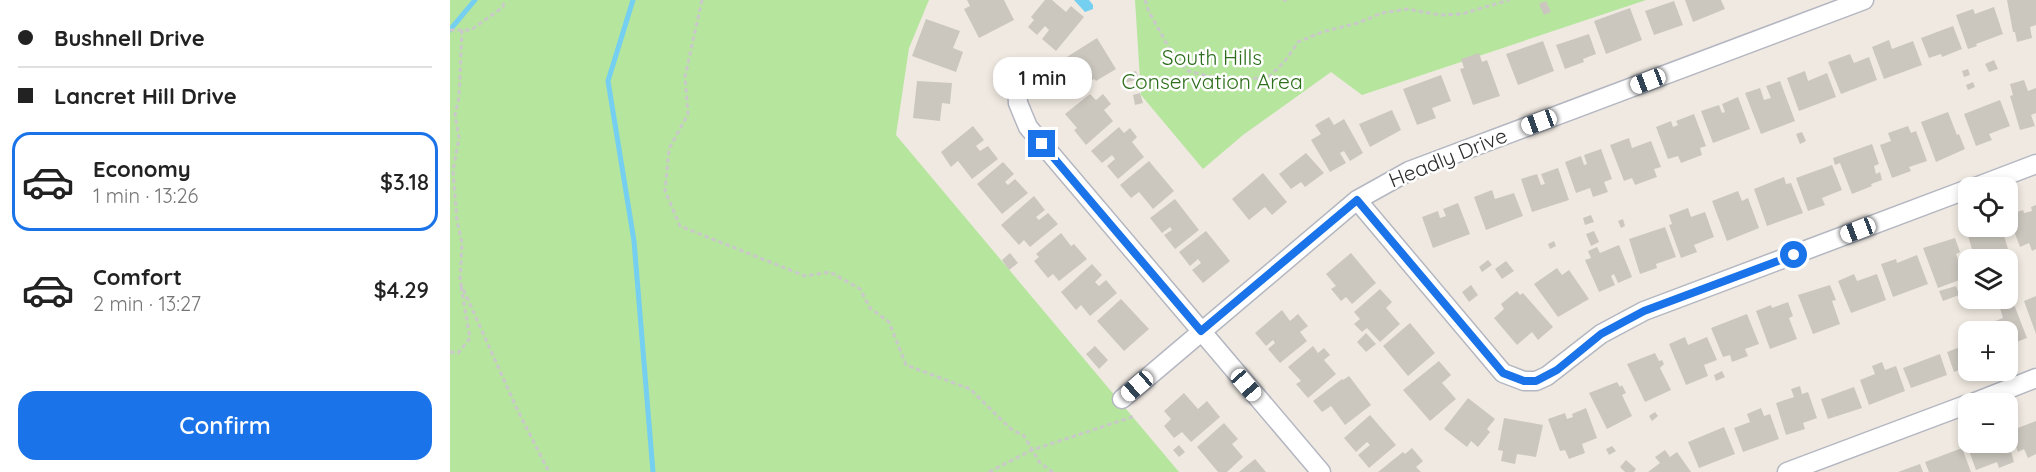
<!DOCTYPE html>
<meta charset="utf-8">
<style>
:root{--surface:#fff;--page:#f6f6f6;--text:#222;--muted:#767676;--line:#e0e0e0;--accent:#1a73e8}
body{margin:0;font-family:Quicksand,sans-serif;background:var(--page);color:var(--text);height:100vh;display:flex;flex-direction:column;font-size:22px;white-space:nowrap}
*{box-sizing:border-box;margin:0}
p{font-size:20px;color:var(--muted)}
.icon{flex:none;width:33px;height:33px;fill:none;stroke:currentColor;stroke-width:2;stroke-linecap:round;stroke-linejoin:round}
.map{position:relative;flex:1;overflow:hidden}
.panel{display:flex;flex-direction:column;background:var(--surface);width:450px}
.panel>*{flex:none}
.top-card{display:grid;align-content:center;height:132px;padding:0 18px;background:var(--surface)}
.tools{position:absolute;left:1508px;top:177px;display:grid;gap:12px}
.tools a{display:grid;place-items:center;width:60px;height:60px;border-radius:12px;background:var(--surface);box-shadow:0 3px 9px #0003;font-size:30px}
.end{position:absolute;width:27px;height:27px;margin:-14px;border:8px solid #1a73e8;background:#fff;box-shadow:0 0 0 3px #fff}
.from{border-radius:50%}
.bubble{position:absolute;height:42px;border-radius:18px;background:var(--surface);box-shadow:0 3px 9px #0003;font-size:20px;font-weight:600;line-height:42px;text-align:center}
.car{position:absolute;width:18px;height:36px;margin:-18px -9px;border-radius:8px;box-shadow:0 0 4px 2px #0007;background:linear-gradient(#fff 24%,#345 0 40%,#fff 0 76%,#345 0 86%,#fff 0)}
.top-card b{display:flex;align-items:center;gap:21px;height:57px;font-size:22px}
.top-card b+b{border-top:2px solid var(--line)}
.top-card i{width:15px;height:15px;background:var(--text)}
ul{padding:0;list-style:none}
li{display:flex;align-items:center;gap:18px;height:99px;margin:0 12px 9px;padding:0 6px;border:3px solid transparent;border-radius:18px}
li div{flex:1}
li b{display:block;font-size:22px}
li em{font-style:normal;font-weight:600}
li.selected{border-color:var(--accent)}
li>.icon{width:54px;height:54px;stroke-width:1.5}
.primary-button{display:flex;gap:12px;margin-top:auto;padding:12px 18px}
.primary-button a{flex:1;height:69px;border-radius:18px;background:var(--accent);color:#fff;font-size:24px;font-weight:600;line-height:69px;text-align:center}
main{display:flex;flex:1;min-height:0}
.map>svg:first-child{display:block}
.green{fill:#b6e59e}
.water{fill:#75cff0}
.lines{fill:none;stroke-linecap:round;stroke-linejoin:round}
.stream{stroke:#75cff0;stroke-width:5}
.building{fill:#cbc7bf}
.street-casing{stroke:#b4b7c1;stroke-width:21}
.path{stroke:#c9c9c9;stroke-width:3;stroke-dasharray:4.5 3;stroke-linecap:butt}
.street{stroke:#fff;stroke-width:18}
.route{stroke:#1a73e8;stroke-width:8}
.labels{text-anchor:middle;stroke-width:5;stroke-linejoin:round;paint-order:stroke}
.park-label{font-size:21px;fill:#2c6e1b;stroke:#fff}
.street-label{font-size:21px;fill:#2e2e2e;stroke:#fff}
</style>
<main>
<section class="panel">
<div class="top-card">
<b><i class="from"></i>Bushnell Drive</b>
<b><i></i>Lancret Hill Drive</b>
</div>
<ul>
<li class="selected"><svg class="icon" aria-label="car" viewBox="0 0 24 24"><path d="M5 17H2v-5l4-1 3-4h7l3 4 3 1v5h-3M9 17h6M6 11h13"/><circle cx="7" cy="17" r="2"/><circle cx="17" cy="17" r="2"/></svg><div><b>Economy</b><p>1 min · 13:26</p></div><em>$3.18</em></li>
<li><svg class="icon" aria-label="car" viewBox="0 0 24 24"><path d="M5 17H2v-5l4-1 3-4h7l3 4 3 1v5h-3M9 17h6M6 11h13"/><circle cx="7" cy="17" r="2"/><circle cx="17" cy="17" r="2"/></svg><div><b>Comfort</b><p>2 min · 13:27</p></div><em>$4.29</em></li>
</ul>
<div class="primary-button"><a>Confirm</a></div>
</section>
<div class="map">
<svg width="1586" height="472" viewBox="0 0 1586 472">
<rect width="100%" height="100%" fill="#efe9e1"/>
<path class="green" d="M 0,0 L 479,0 L 459,48 L 446,135 L 729,472 L 0,472 Z
M 685,0 L 1196,0 L 912,95 L 881,72 L 793,135 L 753,169 L 691,95 Z"/>
<path class="water" d="M 624,0 L 639,0 L 643,5 L 643,9 L 635,12 Z"/>
<g class="lines">
<path class="stream" d="M 183,0 L 158,81 L 184,241 L 203,472
M 0,30 L 25,0"/>
</g>
<path class="building" d="M 517,0 L 554,0 L 564,20 L 529,38 L 514,9 L 520,6 Z
M 595,0 L 602,0 L 616,12 L 621,6 L 634,17 L 606,51 L 592,39 L 599,30 L 595,26 L 587,35 L 578,27 L 584,20 L 581,17 Z
M 1235,0 L 1271,0 L 1275,9 L 1243,22 Z
M 1557,0 L 1586,0 L 1586,25 L 1580,27 L 1582,38 L 1567,42 L 1565,32 L 1563,32 Z
M 1096,1 L 1101,12 L 1094,15 L 1089,4 Z
M 1224,1 L 1233,25 L 1204,35 L 1195,11 Z
M 1544,7 L 1553,34 L 1526,44 L 1527,46 L 1518,49 L 1506,15 L 1523,9 L 1525,14 Z
M 1180,8 L 1192,40 L 1156,54 L 1144,21 Z
M 476,19 L 510,31 L 503,48 L 513,52 L 506,72 L 462,56 Z
M 1503,26 L 1512,49 L 1492,57 L 1491,54 L 1479,58 L 1471,38 Z
M 1139,34 L 1146,54 L 1133,59 L 1134,62 L 1115,69 L 1106,45 Z
M 647,38 L 666,69 L 646,81 L 644,79 L 633,86 L 625,77 L 624,78 L 612,60 Z
M 1439,40 L 1442,49 L 1463,41 L 1472,65 L 1434,79 L 1422,47 Z
M 1093,41 L 1104,71 L 1068,85 L 1056,54 Z
M 1029,53 L 1032,62 L 1037,60 L 1050,96 L 1023,105 L 1010,69 L 1014,68 L 1011,59 Z
M 1400,54 L 1404,63 L 1419,57 L 1427,80 L 1391,94 L 1378,62 Z
M 1544,60 L 1548,69 L 1539,72 L 1535,64 Z
M 1518,69 L 1520,75 L 1514,77 L 1512,71 Z
M 686,71 L 689,79 L 674,83 L 671,76 Z
M 1355,71 L 1358,81 L 1377,73 L 1386,97 L 1349,111 L 1337,78 Z
M 991,75 L 1001,101 L 982,108 L 986,118 L 967,125 L 953,89 Z
M 1574,80 L 1578,91 L 1586,88 L 1586,113 L 1581,115 L 1585,126 L 1570,130 L 1560,96 L 1563,95 L 1560,84 Z
M 467,81 L 502,83 L 500,104 L 492,103 L 490,121 L 463,118 Z
M 1330,81 L 1345,121 L 1311,134 L 1295,93 L 1310,88 L 1314,100 L 1321,98 L 1316,86 Z
M 1523,82 L 1525,87 L 1518,90 L 1516,85 Z
M 690,93 L 693,103 L 685,105 L 683,95 Z
M 640,94 L 646,100 L 653,94 L 661,104 L 654,110 L 663,121 L 636,145 L 624,130 L 627,128 L 615,114 Z
M 1288,97 L 1300,129 L 1263,143 L 1251,111 L 1269,105 L 1272,113 L 1275,112 L 1272,104 Z
M 1550,100 L 1560,126 L 1539,134 L 1542,140 L 1526,146 L 1514,114 Z
M 942,110 L 951,130 L 920,147 L 909,124 Z
M 1498,112 L 1507,135 L 1509,134 L 1515,149 L 1486,162 L 1471,122 Z
M 1244,114 L 1256,146 L 1250,148 L 1252,155 L 1231,163 L 1228,156 L 1218,159 L 1206,127 L 1221,121 L 1223,127 L 1228,125 L 1226,121 Z
M 879,117 L 884,125 L 894,119 L 913,153 L 900,161 L 894,151 L 890,153 L 896,163 L 880,172 L 861,140 L 871,134 L 865,125 Z
M 523,126 L 534,140 L 526,146 L 530,151 L 538,146 L 548,159 L 522,179 L 508,161 L 501,167 L 491,152 Z
M 1458,126 L 1461,133 L 1466,131 L 1477,161 L 1459,167 L 1461,171 L 1442,178 L 1430,145 L 1441,141 L 1438,133 Z
M 669,127 L 674,133 L 680,128 L 687,137 L 682,142 L 694,157 L 668,179 L 657,166 L 665,159 L 662,155 L 652,163 L 641,151 Z
M 1352,132 L 1356,141 L 1350,144 L 1346,134 Z
M 1179,138 L 1182,148 L 1201,141 L 1211,167 L 1204,169 L 1207,177 L 1185,185 L 1182,178 L 1174,181 L 1160,145 Z
M 1422,144 L 1429,164 L 1424,166 L 1426,174 L 1430,172 L 1432,180 L 1421,184 L 1422,186 L 1402,194 L 1390,163 L 1385,165 L 1383,158 Z
M 1151,149 L 1162,179 L 1154,182 L 1158,192 L 1143,197 L 1140,188 L 1126,193 L 1115,162 L 1131,156 L 1134,165 L 1137,164 L 1134,155 Z
M 856,153 L 874,173 L 855,187 L 851,182 L 841,189 L 829,174 Z
M 699,161 L 724,191 L 703,209 L 689,192 L 681,198 L 670,185 Z
M 553,162 L 564,174 L 555,182 L 558,185 L 565,179 L 578,193 L 552,214 L 527,184 Z
M 1382,165 L 1392,190 L 1372,198 L 1375,205 L 1358,211 L 1346,178 Z
M 1108,168 L 1119,200 L 1082,212 L 1071,179 L 1087,174 L 1091,185 L 1095,184 L 1091,174 Z
M 813,173 L 837,202 L 822,215 L 815,207 L 799,220 L 782,199 Z
M 1334,177 L 1336,184 L 1341,183 L 1353,213 L 1317,226 L 1304,189 Z
M 1042,190 L 1045,199 L 1064,193 L 1073,216 L 1036,230 L 1024,197 Z
M 1288,191 L 1292,201 L 1298,198 L 1309,228 L 1277,241 L 1262,201 Z
M 584,196 L 595,210 L 586,217 L 589,220 L 598,213 L 608,224 L 580,247 L 574,240 L 569,245 L 551,225 Z
M 725,199 L 749,230 L 725,249 L 714,235 L 722,230 L 720,227 L 712,233 L 700,218 Z
M 1008,203 L 1020,234 L 983,248 L 972,217 L 988,211 L 990,218 L 996,216 L 993,209 Z
M 1586,205 L 1586,249 L 1582,251 L 1579,243 L 1570,247 L 1558,215 L 1573,210 L 1574,213 L 1582,211 L 1581,207 Z
M 1238,208 L 1241,217 L 1255,212 L 1264,237 L 1244,245 L 1247,252 L 1231,258 L 1219,225 L 1222,224 L 1219,215 Z
M 1141,215 L 1144,222 L 1135,225 L 1133,218 Z
M 1173,219 L 1175,226 L 1171,228 L 1168,221 Z
M 1535,226 L 1551,226 L 1559,252 L 1533,260 L 1525,260 L 1517,232 Z
M 1215,227 L 1226,257 L 1206,264 L 1207,268 L 1190,274 L 1179,239 Z
M 756,231 L 780,261 L 753,283 L 742,270 L 751,263 L 748,259 L 740,266 L 729,252 Z
M 1144,231 L 1149,242 L 1141,246 L 1136,234 Z
M 611,233 L 621,246 L 624,244 L 637,259 L 609,281 L 603,274 L 598,278 L 584,261 L 589,257 L 586,254 Z
M 1505,238 L 1510,252 L 1506,254 L 1515,278 L 1488,288 L 1473,248 Z
M 1104,241 L 1106,246 L 1100,249 L 1098,244 Z
M 1169,245 L 1182,277 L 1168,283 L 1164,274 L 1161,276 L 1165,285 L 1149,292 L 1135,260 L 1141,258 L 1138,251 L 1147,247 L 1150,253 Z
M 560,253 L 568,263 L 559,270 L 552,260 Z
M 901,253 L 926,283 L 902,304 L 896,297 L 891,301 L 881,289 L 886,286 L 876,274 Z
M 1467,255 L 1478,284 L 1443,297 L 1431,264 L 1446,259 L 1447,263 Z
M 1038,260 L 1042,265 L 1032,272 L 1029,267 Z
M 1056,261 L 1064,271 L 1052,279 L 1045,269 Z
M 642,264 L 652,275 L 645,282 L 649,286 L 656,280 L 667,293 L 640,316 L 631,305 L 626,310 L 611,292 Z
M 1107,268 L 1112,275 L 1119,270 L 1139,299 L 1108,317 L 1084,284 Z
M 1404,274 L 1407,281 L 1427,274 L 1436,300 L 1401,313 L 1388,281 Z
M 1021,285 L 1028,295 L 1019,302 L 1012,292 Z
M 1380,285 L 1386,300 L 1382,301 L 1390,324 L 1363,334 L 1348,295 Z
M 1506,286 L 1509,295 L 1493,301 L 1489,291 Z
M 930,289 L 942,302 L 936,308 L 950,324 L 930,342 L 917,328 L 912,332 L 904,324 L 910,319 L 904,312 Z
M 1067,291 L 1070,295 L 1073,293 L 1103,327 L 1088,340 L 1082,332 L 1067,345 L 1044,318 L 1054,309 L 1051,304 Z
M 1586,296 L 1586,334 L 1574,301 Z
M 671,299 L 699,329 L 674,351 L 647,321 Z
M 1338,302 L 1343,316 L 1339,318 L 1347,339 L 1320,349 L 1306,311 L 1321,305 L 1322,308 Z
M 1563,302 L 1577,338 L 1564,343 L 1566,348 L 1557,351 L 1557,332 L 1538,332 L 1535,325 L 1553,318 L 1550,308 Z
M 832,310 L 840,321 L 848,314 L 858,326 L 850,332 L 857,341 L 830,363 L 818,349 L 825,343 L 823,340 L 816,346 L 805,333 Z
M 1297,314 L 1309,344 L 1295,349 L 1298,356 L 1282,362 L 1280,355 L 1273,357 L 1261,328 Z
M 960,323 L 985,353 L 958,376 L 933,346 Z
M 916,333 L 926,344 L 916,352 L 907,342 Z
M 1235,337 L 1238,345 L 1257,337 L 1267,360 L 1254,365 L 1258,376 L 1236,385 L 1219,344 Z
M 1518,344 L 1518,367 L 1504,372 L 1497,352 Z
M 645,346 L 658,360 L 649,369 L 636,354 Z
M 863,346 L 868,353 L 874,348 L 880,355 L 874,360 L 886,374 L 858,398 L 846,384 L 851,381 L 838,367 Z
M 1205,353 L 1209,361 L 1212,360 L 1214,364 L 1210,368 L 1221,390 L 1195,402 L 1177,364 Z
M 1490,354 L 1497,375 L 1461,388 L 1453,368 Z
M 989,361 L 1001,375 L 992,383 L 1006,399 L 980,421 L 953,390 Z
M 1432,362 L 1435,370 L 1446,366 L 1455,391 L 1419,405 L 1410,380 L 1425,374 L 1422,366 Z
M 1272,371 L 1275,377 L 1266,381 L 1264,375 Z
M 899,376 L 921,405 L 895,425 L 881,406 L 872,412 L 863,401 L 892,379 L 893,380 Z
M 1167,382 L 1170,387 L 1172,385 L 1176,393 L 1172,395 L 1182,416 L 1157,429 L 1139,393 Z
M 1350,386 L 1352,394 L 1358,392 L 1367,418 L 1353,423 L 1355,429 L 1336,435 L 1326,403 L 1344,397 L 1341,389 Z
M 1404,387 L 1412,408 L 1378,419 L 1371,399 Z
M 734,393 L 748,409 L 757,401 L 770,417 L 741,442 L 732,432 L 724,438 L 714,426 L 721,419 L 714,411 Z
M 1018,398 L 1045,419 L 1037,429 L 1040,432 L 1028,447 L 1021,441 L 1017,447 L 994,429 Z
M 1136,408 L 1147,438 L 1132,444 L 1135,453 L 1119,459 L 1115,450 L 1110,451 L 1098,419 L 1115,413 L 1117,419 L 1123,417 L 1122,414 Z
M 1311,408 L 1314,416 L 1320,414 L 1329,439 L 1293,452 L 1284,428 L 1300,422 L 1297,414 Z
M 1205,412 L 1208,416 L 1202,421 L 1199,416 Z
M 920,415 L 946,445 L 919,468 L 908,455 L 920,445 L 917,442 L 906,452 L 894,438 Z
M 1054,418 L 1093,425 L 1086,457 L 1067,454 L 1065,464 L 1051,461 L 1053,451 L 1048,450 Z
M 1586,421 L 1586,454 L 1578,458 L 1574,449 L 1568,452 L 1560,431 Z
M 774,423 L 788,439 L 782,444 L 793,457 L 777,472 L 768,472 L 747,447 Z
M 1274,427 L 1285,454 L 1249,468 L 1238,442 Z
M 1524,442 L 1558,442 L 1564,462 L 1549,468 L 1547,462 L 1526,470 L 1517,445 Z
M 729,445 L 735,452 L 729,457 L 723,450 Z
M 1162,446 L 1166,451 L 1159,455 L 1156,449 Z
M 962,448 L 973,461 L 966,467 L 971,472 L 928,472 L 953,452 L 955,454 Z
M 1512,448 L 1521,472 L 1479,472 L 1475,462 Z
M 1215,450 L 1220,457 L 1227,452 L 1241,472 L 1198,472 L 1210,463 L 1205,457 Z
M 805,459 L 816,472 L 789,472 Z
M 1176,460 L 1186,469 L 1184,472 L 1175,472 L 1170,467 Z
M 1470,464 L 1473,472 L 1448,472 Z"/>
<g class="lines">
<g class="street-casing">
<path id="street" d="M 567,87 L 568,103 L 578,127 L 871,472
M 1523,188 L 1586,164
M 907,200 L 1053,373 L 1074,381 L 1086,381 L 1097,376 L 1151,334 L 1194,311 L 1518,189
M 672,399 L 907,200 L 959,171 L 1414,0
M 1520,404 L 1586,378
M 1337,472 L 1518,404"/>
</g>
<path class="path" d="M 252,0 L 235,77 L 238,114 L 219,149 L 215,191 L 230,226 L 355,276 L 380,272 L 410,289 L 420,308 L 439,322 L 456,365 L 520,389 L 561,429 L 574,436 L 590,463 L 603,472
M 695,0 L 699,12 L 722,53 L 738,71 L 766,78 L 801,79 L 820,76 L 835,61 L 848,42 L 872,32 L 908,23 L 932,13 L 957,9 L 990,15 L 1012,14 L 1059,0
M 833,0 L 837,0
M 0,30 L 21,30 L 53,7 L 54,0
M 12,30 L 9,97 L 5,115 L 9,138 L 3,171 L 7,221 L 12,243 L 10,282 L 67,409 L 99,472
M 0,352 L 8,353 L 20,338 L 11,286
M 539,472 L 582,450 L 685,416"/>
<use href="#street" class="street"/>
</g>
<g class="lines">
<path class="route" d="M 592,144 L 751,331 L 907,200 L 1053,373 L 1074,381 L 1086,381 L 1107,370 L 1151,334 L 1194,311 L 1344,255"/>
</g>
<g class="labels">
<g class="park-label">
<text x="762" y="65">South Hills<tspan x="762" dy="24">Conservation Area</tspan></text>
</g>
<g class="street-label">
<text transform="translate(998 158) rotate(-22)" y="7">Headly Drive</text>
</g>
</g>
</svg>
<div class="tools">
<a><svg class="icon" aria-label="locate" viewBox="0 0 24 24"><circle cx="12" cy="12" r="6"/><path d="M12 2v4M12 18v4M2 12h4M18 12h4"/></svg></a>
<a><svg class="icon" aria-label="layers" viewBox="0 0 24 24"><path d="M12 4l9 5-9 5-9-5zM3 14l9 5 9-5"/></svg></a>
<a>+</a>
<a>−</a>
</div>
<i class="end from" style="left:1344px;top:255px"></i>
<i class="end" style="left:592px;top:144px"></i>
<div class="bubble" style="left:543px;top:57px;width:99px">1 min</div>
<i class="car" style="left:1198px;top:81px;rotate:249deg"></i>
<i class="car" style="left:1089px;top:122px;rotate:250deg"></i>
<i class="car" style="left:1408px;top:230px;rotate:249deg"></i>
<i class="car" style="left:796px;top:385px;rotate:139deg"></i>
<i class="car" style="left:687px;top:386px;rotate:229deg"></i>
</div>
</main>
